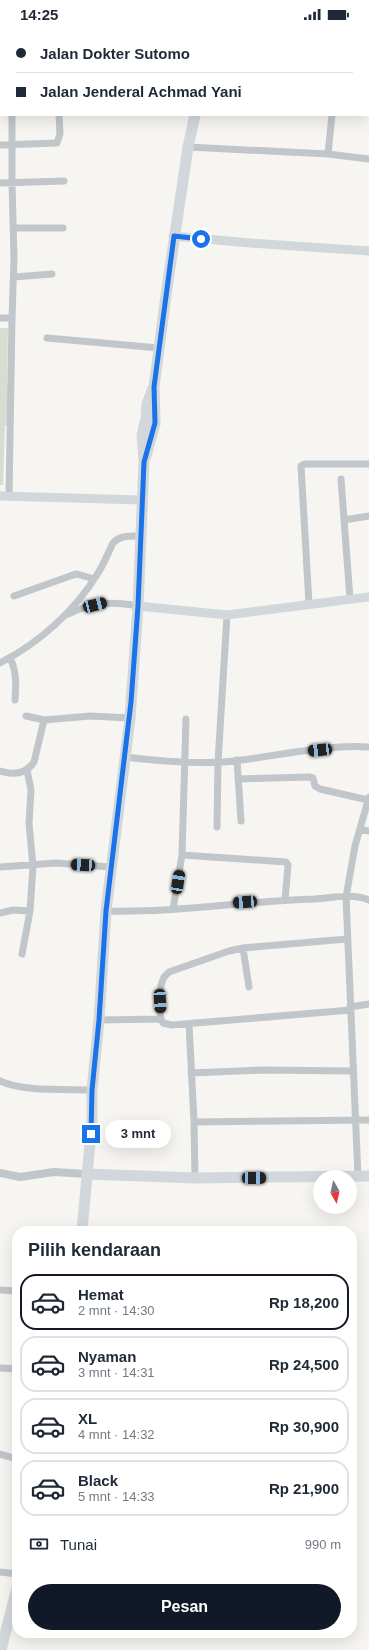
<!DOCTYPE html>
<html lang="id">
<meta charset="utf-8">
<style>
:root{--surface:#fff;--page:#f6f6f7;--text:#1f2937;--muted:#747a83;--line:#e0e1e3;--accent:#111827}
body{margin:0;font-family:Helvetica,sans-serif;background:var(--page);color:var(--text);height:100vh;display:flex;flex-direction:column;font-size:15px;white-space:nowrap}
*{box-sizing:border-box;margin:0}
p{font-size:13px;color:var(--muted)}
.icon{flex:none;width:22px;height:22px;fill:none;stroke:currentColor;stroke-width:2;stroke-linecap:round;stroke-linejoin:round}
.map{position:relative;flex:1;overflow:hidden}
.panel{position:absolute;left:12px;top:1198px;width:345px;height:412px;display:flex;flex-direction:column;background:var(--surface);border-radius:16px;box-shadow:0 4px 16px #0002}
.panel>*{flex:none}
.banner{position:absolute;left:0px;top:0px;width:369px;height:88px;box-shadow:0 4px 16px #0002;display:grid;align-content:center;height:88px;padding:0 16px;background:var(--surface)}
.needle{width:26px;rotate:172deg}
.tools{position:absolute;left:313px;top:1142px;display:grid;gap:8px}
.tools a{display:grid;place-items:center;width:44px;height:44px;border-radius:50%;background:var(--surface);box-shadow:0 4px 16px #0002;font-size:20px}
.end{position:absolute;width:18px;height:18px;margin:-9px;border:5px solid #1a73e8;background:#fff;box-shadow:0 0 0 2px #fff}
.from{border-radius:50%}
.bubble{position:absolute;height:28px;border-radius:14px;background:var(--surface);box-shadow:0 4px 16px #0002;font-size:13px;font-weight:700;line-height:28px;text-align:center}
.car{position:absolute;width:12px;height:24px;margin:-12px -6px;border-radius:5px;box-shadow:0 0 3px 1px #0007;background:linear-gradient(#222 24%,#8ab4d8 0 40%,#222 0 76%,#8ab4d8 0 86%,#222 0)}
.banner b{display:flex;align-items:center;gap:14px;height:38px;font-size:15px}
.banner b+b{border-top:1px solid var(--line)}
.banner i{width:10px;height:10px;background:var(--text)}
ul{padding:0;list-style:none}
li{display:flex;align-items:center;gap:12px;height:56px;margin:0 8px 6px;padding:0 8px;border:2px solid var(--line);border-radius:16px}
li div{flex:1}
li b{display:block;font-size:15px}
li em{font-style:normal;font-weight:700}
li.current{border-color:var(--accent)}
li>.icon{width:36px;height:36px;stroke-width:1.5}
h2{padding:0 16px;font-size:18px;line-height:48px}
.pay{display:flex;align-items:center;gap:10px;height:44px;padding:0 16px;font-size:15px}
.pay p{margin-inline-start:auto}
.primary-button{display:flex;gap:8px;margin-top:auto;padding:8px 16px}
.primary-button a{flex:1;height:46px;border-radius:24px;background:var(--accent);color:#fff;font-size:16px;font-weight:700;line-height:46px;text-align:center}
.status{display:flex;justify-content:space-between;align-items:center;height:28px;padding:0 20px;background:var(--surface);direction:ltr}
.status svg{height:11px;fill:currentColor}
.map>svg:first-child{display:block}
.green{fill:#d8ddd2}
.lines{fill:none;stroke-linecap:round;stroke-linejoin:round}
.minor{stroke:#c0c6c9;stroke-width:7}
.tertiary{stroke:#c0c6c9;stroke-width:8}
.secondary{stroke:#d1d7db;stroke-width:9}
.primary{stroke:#d1d7db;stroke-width:11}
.trunk{stroke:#d1d7db;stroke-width:11}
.route{stroke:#1a73e8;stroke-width:5}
</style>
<div class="status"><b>14:25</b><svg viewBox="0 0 49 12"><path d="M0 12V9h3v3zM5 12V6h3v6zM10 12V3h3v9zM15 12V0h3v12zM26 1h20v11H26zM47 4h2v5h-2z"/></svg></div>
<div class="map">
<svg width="369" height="1622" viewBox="0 0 369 1622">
<rect width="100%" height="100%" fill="#f6f5f2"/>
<path class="green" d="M 0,300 L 8,300 L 7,358 L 13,358 L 12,397 L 5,397 L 3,457 L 0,457 Z"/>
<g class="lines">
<path class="minor" d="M 79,0 L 79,1
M 16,1 L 17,0
M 317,1 L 317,0
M 0,35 L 1,35
M 0,75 L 1,75
M 12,87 L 12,155 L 14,230 L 12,290
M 0,117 L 57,115 L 60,106 L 59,87
M 188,119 L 328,126 L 369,131
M 328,126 L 332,87
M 0,155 L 64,153
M 14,200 L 63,200
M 14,249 L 52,246
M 0,290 L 12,290 L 9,468
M 47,310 L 159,320
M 341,451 L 350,571
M 344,492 L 369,488
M 14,568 L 73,547 L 77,546 L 94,551
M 309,576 L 301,438 L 305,436 L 369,436
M 68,586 C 93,574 112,573 138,578
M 10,630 C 17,644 16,657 15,672
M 0,635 C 39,615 75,583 98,545 C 104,536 108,525 113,515 C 120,507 131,508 141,508
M 26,688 L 44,692
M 125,729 C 158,733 190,736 223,734 C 271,730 320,716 369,719
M 237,732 L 241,793
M 0,743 C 13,747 26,746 34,734 L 44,692 L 90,688 L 130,690
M 238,751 L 309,749 L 313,750 L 315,758 L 320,761 L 368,772
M 217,799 L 218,734 L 227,587
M 360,801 L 369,803
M 182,827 L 286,834 L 288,837 L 285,872
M 0,839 L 56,835 L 111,839
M 173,881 L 182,827 L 186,691
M 106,883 C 175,885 245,873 315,871 C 332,870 353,865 369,872
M 0,885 L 13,882 L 30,883
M 347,911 L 243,920 L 229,923 L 169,944 L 164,949 L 161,957 L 160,984 L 161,991 L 163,995 L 172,997 L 351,982
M 243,920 L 249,959
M 22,926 L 30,883 L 33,838 L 29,795 L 31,762 L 27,742
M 350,979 L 369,976
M 99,992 L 161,991
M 189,996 L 194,1094 L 195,1150
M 191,1045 L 263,1042 L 353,1043
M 0,1053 C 22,1064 66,1061 92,1062
M 194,1094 L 369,1092
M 358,1149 L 346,869 L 355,818 L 369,769
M 0,1262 L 17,1263
M 0,1340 L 17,1341
M 0,1426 L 17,1431
M 0,1544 L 17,1546"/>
<path class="tertiary" d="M 368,58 L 369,58
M 0,1145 L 20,1149 L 54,1144 L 87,1146"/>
<path class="secondary" d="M 173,208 L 250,215 L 369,223
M 0,468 L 142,472
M 138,578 L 227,587 L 369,569"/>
<path class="primary" d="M 87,1146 L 195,1150 L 369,1148"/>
<path class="trunk" d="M 214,1 L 214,0
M 146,391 L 147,376 L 153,360
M 155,392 L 154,359 L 167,260 L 188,119 L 195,87
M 146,428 L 155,396
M 82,1203 L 92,1093 L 92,1062 L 99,992 L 106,883 L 130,690 L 138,578 L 144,434 L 142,407 L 145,394
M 1,1622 L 17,1560"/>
</g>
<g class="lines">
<path class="route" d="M 91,1106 L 92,1062 L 99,992 L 106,883 L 131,674 L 138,578 L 144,434 L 155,395 L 154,359 L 174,208 L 201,211"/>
</g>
</svg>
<div class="tools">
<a><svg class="needle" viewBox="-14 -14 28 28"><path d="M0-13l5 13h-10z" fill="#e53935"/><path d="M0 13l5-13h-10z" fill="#747a83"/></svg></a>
</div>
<i class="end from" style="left:201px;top:211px"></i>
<i class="end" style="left:91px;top:1106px"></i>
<div class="bubble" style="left:105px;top:1092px;width:66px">3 mnt</div>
<i class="car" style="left:95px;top:577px;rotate:76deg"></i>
<i class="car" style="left:320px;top:722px;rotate:264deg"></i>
<i class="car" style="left:83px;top:837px;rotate:273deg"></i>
<i class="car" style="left:178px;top:854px;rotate:9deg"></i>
<i class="car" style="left:245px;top:874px;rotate:266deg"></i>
<i class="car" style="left:160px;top:973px;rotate:177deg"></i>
<i class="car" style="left:254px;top:1150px;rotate:90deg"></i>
<div class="banner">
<b><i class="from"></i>Jalan Dokter Sutomo</b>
<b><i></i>Jalan Jenderal Achmad Yani</b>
</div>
<section class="panel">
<h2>Pilih kendaraan</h2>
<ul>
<li class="current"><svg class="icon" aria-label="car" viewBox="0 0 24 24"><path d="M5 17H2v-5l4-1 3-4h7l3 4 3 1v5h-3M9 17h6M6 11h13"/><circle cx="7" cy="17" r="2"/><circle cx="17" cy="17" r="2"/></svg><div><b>Hemat</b><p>2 mnt · 14:30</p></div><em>Rp 18,200</em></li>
<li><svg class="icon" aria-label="car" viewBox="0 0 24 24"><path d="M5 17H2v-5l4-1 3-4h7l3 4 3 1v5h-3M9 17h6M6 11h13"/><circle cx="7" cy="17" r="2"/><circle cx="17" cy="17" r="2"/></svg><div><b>Nyaman</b><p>3 mnt · 14:31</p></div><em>Rp 24,500</em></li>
<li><svg class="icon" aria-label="car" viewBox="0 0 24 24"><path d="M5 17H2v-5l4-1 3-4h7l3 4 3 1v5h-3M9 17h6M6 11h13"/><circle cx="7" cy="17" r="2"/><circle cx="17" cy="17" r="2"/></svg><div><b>XL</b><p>4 mnt · 14:32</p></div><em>Rp 30,900</em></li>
<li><svg class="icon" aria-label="car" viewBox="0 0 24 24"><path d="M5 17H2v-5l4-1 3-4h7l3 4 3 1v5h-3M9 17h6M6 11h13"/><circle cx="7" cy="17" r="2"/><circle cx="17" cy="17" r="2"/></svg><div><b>Black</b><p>5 mnt · 14:33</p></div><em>Rp 21,900</em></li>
</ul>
<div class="pay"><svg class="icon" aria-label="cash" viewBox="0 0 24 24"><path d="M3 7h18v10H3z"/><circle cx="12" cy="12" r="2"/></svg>Tunai<p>990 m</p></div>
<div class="primary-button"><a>Pesan</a></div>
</section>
</div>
